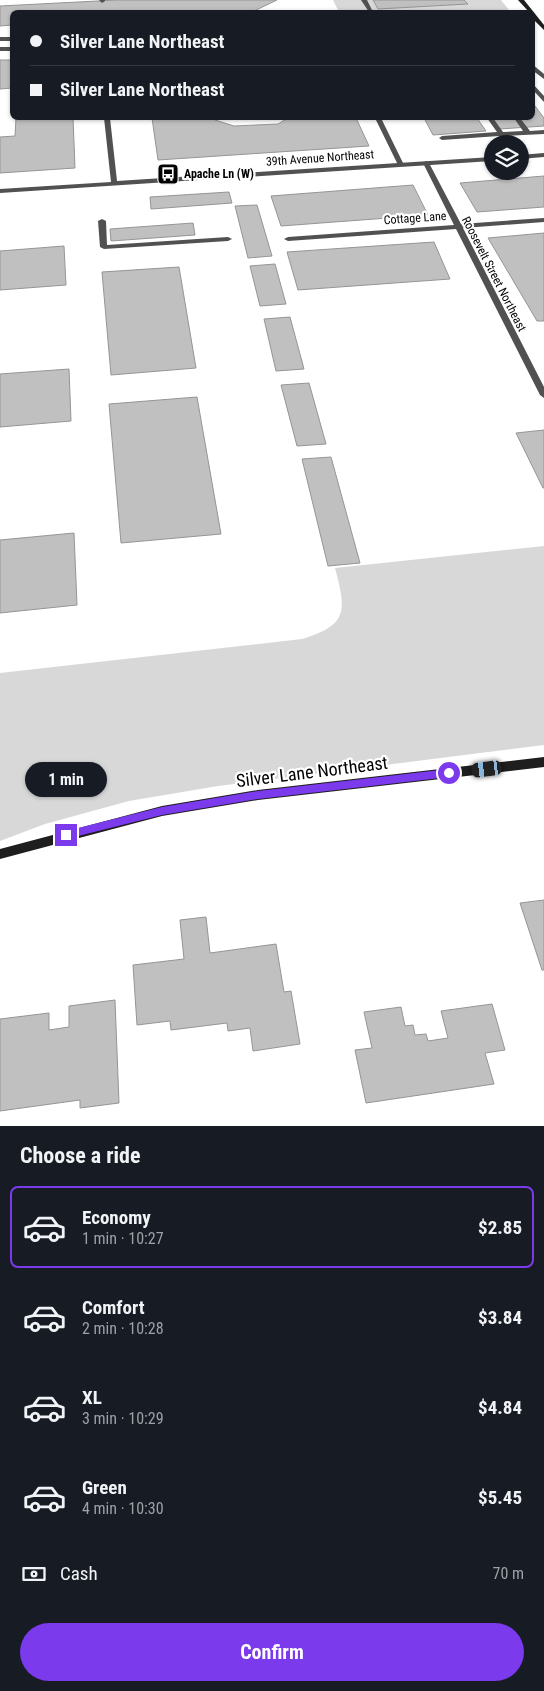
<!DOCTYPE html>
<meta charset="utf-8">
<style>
:root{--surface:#171b24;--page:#242831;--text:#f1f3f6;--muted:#9ea1a6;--line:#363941;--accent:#7c3aed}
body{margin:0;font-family:"Roboto Condensed",sans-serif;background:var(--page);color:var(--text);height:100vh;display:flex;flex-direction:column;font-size:19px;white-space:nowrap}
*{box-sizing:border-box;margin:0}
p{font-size:16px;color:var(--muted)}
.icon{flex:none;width:28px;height:28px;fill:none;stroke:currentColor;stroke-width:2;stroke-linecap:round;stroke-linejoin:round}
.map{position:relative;height:1126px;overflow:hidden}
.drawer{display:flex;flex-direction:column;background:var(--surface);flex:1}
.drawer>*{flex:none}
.guide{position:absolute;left:10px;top:10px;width:525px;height:110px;border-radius:8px;box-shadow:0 1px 4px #0004;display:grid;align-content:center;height:110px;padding:0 20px;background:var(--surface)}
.tools{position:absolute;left:484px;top:135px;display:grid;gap:10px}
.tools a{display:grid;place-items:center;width:45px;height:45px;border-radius:50%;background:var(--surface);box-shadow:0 1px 4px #0004;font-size:25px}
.end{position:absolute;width:22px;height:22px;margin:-11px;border:6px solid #7c3aed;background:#fff;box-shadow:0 0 0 2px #fff}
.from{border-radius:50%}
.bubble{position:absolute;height:35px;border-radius:18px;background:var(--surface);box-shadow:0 1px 4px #0004;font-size:16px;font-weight:700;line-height:35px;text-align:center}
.car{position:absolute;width:15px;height:30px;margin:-15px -8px;border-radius:6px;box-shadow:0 0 4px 1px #0007;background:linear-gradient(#222 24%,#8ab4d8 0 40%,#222 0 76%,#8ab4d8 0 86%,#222 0)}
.guide b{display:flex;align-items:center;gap:18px;height:48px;font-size:19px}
.guide b+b{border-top:1px solid var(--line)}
.guide i{width:12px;height:12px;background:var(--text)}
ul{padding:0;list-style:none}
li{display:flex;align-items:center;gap:15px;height:82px;margin:0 10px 8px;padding:0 10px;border:2px solid transparent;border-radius:8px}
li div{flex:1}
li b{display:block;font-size:19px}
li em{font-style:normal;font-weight:700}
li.on{border-color:var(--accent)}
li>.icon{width:45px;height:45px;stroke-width:1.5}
h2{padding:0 20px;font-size:22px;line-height:60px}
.pay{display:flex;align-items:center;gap:12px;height:55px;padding:0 20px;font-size:19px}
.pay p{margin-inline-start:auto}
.cta{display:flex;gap:10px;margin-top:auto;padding:10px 20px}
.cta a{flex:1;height:58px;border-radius:30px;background:var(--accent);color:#fff;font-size:20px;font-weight:700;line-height:58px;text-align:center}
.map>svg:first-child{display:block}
.green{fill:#d8d8d8}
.building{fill:#c0c0c0;stroke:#959595}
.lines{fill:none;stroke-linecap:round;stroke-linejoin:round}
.lane{fill:#515151;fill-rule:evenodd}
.street{fill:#515151;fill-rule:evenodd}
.secondary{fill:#1e1e1e;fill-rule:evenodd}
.route{fill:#7c3aed}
.labels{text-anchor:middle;stroke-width:4.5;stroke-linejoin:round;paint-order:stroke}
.far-street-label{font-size:12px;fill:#000;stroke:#fff}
.far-poi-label{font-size:12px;font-weight:bold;fill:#000;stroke:#fff;text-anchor:start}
.near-street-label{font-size:18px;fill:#000;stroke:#fff}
</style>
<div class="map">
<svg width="544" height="1126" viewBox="0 0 544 1126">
<rect width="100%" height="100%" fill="#fff"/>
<path class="green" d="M 333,0 L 501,0 L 509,10 L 481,12 L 339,12 Z
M 544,546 L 544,745 L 218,786 L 129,801 L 45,824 L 0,841 L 0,673 L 302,639 C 349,625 346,610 335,568 Z"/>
<path class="building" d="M 117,0 L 277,0 L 252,12 L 12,12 L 12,25 L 0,26 L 0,6 Z
M 373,0 L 464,0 L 468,4 L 378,9 Z
M 0,60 L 12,60 L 12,103 L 12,88 L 0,89 Z
M 532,106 L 535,106 L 544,118 L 544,126 L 500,129 L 492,118 L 532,118 Z
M 16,118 L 73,118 L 75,168 L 0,173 L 0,137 L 15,136 Z
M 152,118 L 214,118 L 215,120 L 234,126 L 278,124 L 288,118 L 356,118 L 369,146 L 158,160 Z
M 424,118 L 477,118 L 486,131 L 433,135 Z
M 544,176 L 544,207 L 477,212 L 460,183 Z
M 413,185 L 428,215 L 281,226 L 271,196 Z
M 229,192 L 232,203 L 151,209 L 150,197 Z
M 257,205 L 272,256 L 248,258 L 235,206 Z
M 193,223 L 195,235 L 111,241 L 110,229 Z
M 544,233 L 544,321 L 537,321 L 488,238 Z
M 434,242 L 450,279 L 298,290 L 287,252 Z
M 64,246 L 66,285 L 0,290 L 0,251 Z
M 275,264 L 286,304 L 260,306 L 250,266 Z
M 179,267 L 196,368 L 111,375 L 102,272 Z
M 290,317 L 304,369 L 276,371 L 264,319 Z
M 69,369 L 71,421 L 0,427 L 0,374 Z
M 309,383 L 326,444 L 297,446 L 281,385 Z
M 197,397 L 221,534 L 121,543 L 109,404 Z
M 544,430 L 544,488 L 543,488 L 516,433 Z
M 331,457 L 360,563 L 328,566 L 302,459 Z
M 74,533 L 77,605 L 0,613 L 0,540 Z
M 544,900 L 544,970 L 542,970 L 520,903 Z
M 206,917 L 210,953 L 276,944 L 284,992 L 291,991 L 300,1044 L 253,1051 L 250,1028 L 228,1031 L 227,1023 L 171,1030 L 170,1021 L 137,1025 L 133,965 L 184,959 L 180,920 Z
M 115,1000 L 119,1103 L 80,1108 L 80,1100 L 0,1111 L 0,1019 L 49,1013 L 49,1030 L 69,1027 L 69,1006 Z
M 492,1004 L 505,1050 L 485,1053 L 494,1084 L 366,1103 L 355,1050 L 372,1048 L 364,1012 L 401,1007 L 405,1026 L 413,1025 L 415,1035 L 426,1034 L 428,1041 L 448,1038 L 441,1011 Z"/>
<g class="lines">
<path class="lane" d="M 99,0 L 105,0 L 105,1 L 102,3 Z
M 361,0 L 367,0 L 373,12 L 369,12 Z
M 532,64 L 544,74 L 544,79 L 532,70 Z
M 532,83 L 544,96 L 544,102 L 532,89 Z
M 375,118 L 381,118 L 404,165 L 403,166 L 398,165 Z
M 487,118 L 493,118 L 503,132 L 523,131 L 514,118 L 520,118 L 530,131 L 544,130 L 544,134 L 505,136 L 511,144 L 505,144 L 499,136 L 442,140 L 439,138 L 442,136 L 497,132 Z
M 426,161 L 429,163 L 461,224 L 544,218 L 544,222 L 463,228 L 544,387 L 544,398 L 540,395 L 456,229 L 288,241 L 284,239 L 288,237 L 454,225 L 423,163 Z
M 102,219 L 106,221 L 107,245 L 228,237 L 232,239 L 228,241 L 104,249 L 100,247 L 98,221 Z"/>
<path class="street" d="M 0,37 L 12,37 L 12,41 L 0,41 Z
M 0,47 L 12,47 L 12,51 L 0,51 Z
M 104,118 L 110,118 L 117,181 L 492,157 L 492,161 L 0,193 L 0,189 L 111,182 Z
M 544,153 L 544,157 L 520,159 L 520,155 Z"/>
<path class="secondary" d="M 518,0 L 524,0 L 544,25 L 544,30 L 532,18 L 532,12 L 529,12 Z
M 544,757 L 544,767 L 258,800 L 162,816 L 0,859 L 0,849 L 162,806 L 258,790 Z"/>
</g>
<path class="route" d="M 449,769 L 453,773 L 449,777 L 258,799 L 162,815 L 66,839 L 61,835 L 66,831 L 162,807 L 258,791 Z"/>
<defs>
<g id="bus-square" transform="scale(1.125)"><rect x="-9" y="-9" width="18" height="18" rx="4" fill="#000" stroke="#fff"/><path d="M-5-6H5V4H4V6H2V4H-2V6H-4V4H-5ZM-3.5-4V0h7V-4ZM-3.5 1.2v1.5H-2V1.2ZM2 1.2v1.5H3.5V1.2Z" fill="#fff"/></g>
</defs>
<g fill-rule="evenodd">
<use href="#bus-square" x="168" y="174"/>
</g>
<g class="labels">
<g class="far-street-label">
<text transform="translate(320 158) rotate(-4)" y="4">39th Avenue Northeast</text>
<text transform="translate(415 218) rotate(-4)" y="4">Cottage Lane</text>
<text transform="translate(494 274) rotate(63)" y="4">Roosevelt Street Northeast</text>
</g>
<g class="far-poi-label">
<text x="184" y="178">Apache Ln (W)</text>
</g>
<g class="near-street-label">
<text transform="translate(312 772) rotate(-7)" y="6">Silver Lane Northeast</text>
</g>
</g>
</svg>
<div class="tools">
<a><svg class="icon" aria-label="layers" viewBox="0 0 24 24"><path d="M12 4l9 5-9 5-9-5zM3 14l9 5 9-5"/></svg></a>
</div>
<i class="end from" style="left:449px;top:773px"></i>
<i class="end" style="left:66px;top:835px"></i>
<div class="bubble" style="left:25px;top:762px;width:82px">1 min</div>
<i class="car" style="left:487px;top:769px;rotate:263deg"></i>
<div class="guide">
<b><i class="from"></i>Silver Lane Northeast</b>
<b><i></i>Silver Lane Northeast</b>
</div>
</div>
<section class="drawer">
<h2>Choose a ride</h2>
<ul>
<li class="on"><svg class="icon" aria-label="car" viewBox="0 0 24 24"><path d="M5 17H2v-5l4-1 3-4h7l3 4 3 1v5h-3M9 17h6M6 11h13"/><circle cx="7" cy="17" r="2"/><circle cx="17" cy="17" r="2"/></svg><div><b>Economy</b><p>1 min · 10:27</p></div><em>$2.85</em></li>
<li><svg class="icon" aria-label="car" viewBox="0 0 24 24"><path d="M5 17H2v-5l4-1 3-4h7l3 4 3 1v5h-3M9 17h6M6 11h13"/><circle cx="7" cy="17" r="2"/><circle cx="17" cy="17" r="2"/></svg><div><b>Comfort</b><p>2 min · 10:28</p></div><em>$3.84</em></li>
<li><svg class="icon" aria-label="car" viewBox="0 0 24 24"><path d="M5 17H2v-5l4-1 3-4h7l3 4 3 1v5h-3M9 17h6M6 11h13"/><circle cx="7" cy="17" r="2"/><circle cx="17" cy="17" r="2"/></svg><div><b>XL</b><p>3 min · 10:29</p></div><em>$4.84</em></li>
<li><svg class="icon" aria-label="car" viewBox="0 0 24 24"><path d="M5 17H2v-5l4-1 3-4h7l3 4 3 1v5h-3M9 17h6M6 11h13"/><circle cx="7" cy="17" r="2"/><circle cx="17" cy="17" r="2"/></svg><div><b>Green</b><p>4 min · 10:30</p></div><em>$5.45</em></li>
</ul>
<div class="pay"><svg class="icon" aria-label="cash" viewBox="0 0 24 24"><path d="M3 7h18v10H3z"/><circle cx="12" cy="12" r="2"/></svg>Cash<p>70 m</p></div>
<div class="cta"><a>Confirm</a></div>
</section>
